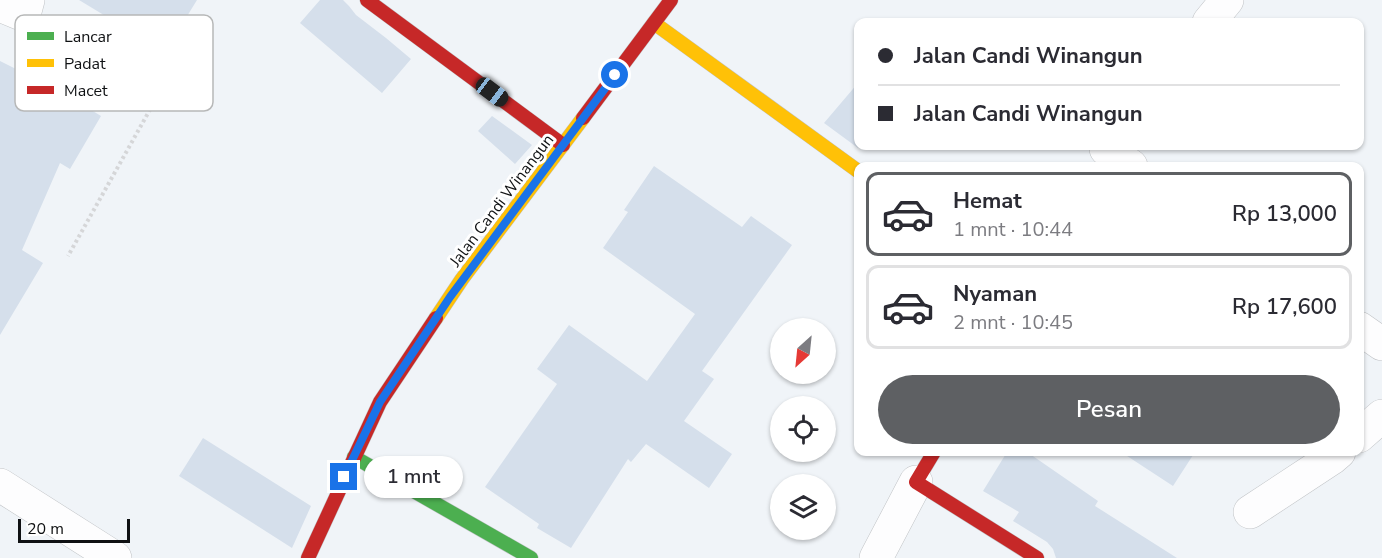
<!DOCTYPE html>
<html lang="id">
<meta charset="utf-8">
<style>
:root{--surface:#fff;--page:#f7f7f7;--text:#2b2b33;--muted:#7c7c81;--line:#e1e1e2;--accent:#5e6063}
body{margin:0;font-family:"Nunito Sans",sans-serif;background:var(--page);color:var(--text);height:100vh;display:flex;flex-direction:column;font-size:22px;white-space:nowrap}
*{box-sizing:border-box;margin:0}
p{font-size:20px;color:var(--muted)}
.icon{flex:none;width:33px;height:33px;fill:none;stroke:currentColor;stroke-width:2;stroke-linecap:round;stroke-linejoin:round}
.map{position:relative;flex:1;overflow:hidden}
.sheet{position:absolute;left:854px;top:162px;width:510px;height:294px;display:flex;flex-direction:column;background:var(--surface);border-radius:12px;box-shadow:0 2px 4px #0004}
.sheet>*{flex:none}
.guide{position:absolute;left:854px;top:18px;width:510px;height:132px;border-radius:12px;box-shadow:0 2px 4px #0004;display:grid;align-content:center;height:132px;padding:0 24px;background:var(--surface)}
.needle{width:39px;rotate:207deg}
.fabs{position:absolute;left:770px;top:318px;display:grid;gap:12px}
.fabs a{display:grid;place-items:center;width:66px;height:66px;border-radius:50%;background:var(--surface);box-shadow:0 2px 4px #0004;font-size:30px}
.scale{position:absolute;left:18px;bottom:15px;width:112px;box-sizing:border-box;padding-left:6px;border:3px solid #0f1113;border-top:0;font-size:16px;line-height:21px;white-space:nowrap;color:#0f1113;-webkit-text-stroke:4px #fff;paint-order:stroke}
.end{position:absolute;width:27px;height:27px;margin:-14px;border:8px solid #1a73e8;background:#fff;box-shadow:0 0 0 3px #fff}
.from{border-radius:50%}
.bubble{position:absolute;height:42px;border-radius:21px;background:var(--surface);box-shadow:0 2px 4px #0004;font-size:20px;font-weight:600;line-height:42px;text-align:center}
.car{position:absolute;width:18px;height:36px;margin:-18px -9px;border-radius:8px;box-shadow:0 0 4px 2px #0007;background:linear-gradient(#222 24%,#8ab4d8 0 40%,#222 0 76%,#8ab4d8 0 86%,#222 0)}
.guide b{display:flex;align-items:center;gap:21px;height:57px;font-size:22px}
.guide b+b{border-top:2px solid var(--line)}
.guide i{width:15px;height:15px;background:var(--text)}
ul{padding:10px 0 0;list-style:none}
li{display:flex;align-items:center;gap:18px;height:84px;margin:0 12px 9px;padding:0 12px;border:3px solid var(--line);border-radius:12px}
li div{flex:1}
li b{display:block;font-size:22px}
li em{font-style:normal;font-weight:600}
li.on{border-color:var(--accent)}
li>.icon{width:54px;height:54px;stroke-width:1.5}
.cta{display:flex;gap:12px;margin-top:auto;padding:12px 24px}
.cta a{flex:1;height:69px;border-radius:36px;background:var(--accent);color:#fff;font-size:24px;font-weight:600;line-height:69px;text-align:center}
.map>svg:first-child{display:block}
.building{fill:#d5dfeb}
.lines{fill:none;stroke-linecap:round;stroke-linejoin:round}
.street-casing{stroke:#c0c3c6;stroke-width:34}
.fast-casing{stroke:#c0c3c6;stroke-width:15}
.slow-casing{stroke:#c0c3c6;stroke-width:15}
.jam-casing{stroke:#c0c3c6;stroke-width:15}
.path{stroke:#d5d6d8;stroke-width:4;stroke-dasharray:3 3;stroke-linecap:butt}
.street{stroke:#fdfdfe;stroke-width:33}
.fast{stroke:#4caf50;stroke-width:14}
.slow{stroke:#ffc107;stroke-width:14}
.jam{stroke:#c62828;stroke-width:14}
.route{stroke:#1a73e8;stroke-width:8}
.labels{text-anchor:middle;stroke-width:6;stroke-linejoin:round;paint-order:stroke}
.street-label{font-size:16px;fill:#0f1113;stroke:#fff}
.key{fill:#fff;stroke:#b7b8b8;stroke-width:1.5}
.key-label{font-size:16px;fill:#0f1113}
</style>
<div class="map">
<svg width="1382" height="558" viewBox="0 0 1382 558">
<rect width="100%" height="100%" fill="#f0f4f8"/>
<path class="building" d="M 79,0 L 197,0 L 165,52 Z
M 320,0 L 343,0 L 349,6 L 356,15 L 386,38 L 411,59 L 382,93 L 300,23 Z
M 0,61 L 60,91 L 101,116 L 70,169 L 60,163 L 22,250 L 43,263 L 0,335 Z
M 858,83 L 858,148 L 824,123 Z
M 492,116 L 532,145 L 515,164 L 478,131 Z
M 654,166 L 742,227 L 751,216 L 792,245 L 702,371 L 714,379 L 684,421 L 732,454 L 709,488 L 646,444 L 631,462 L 628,459 L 571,548 L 537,528 L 539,524 L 485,487 L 557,384 L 537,369 L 569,325 L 647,381 L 695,314 L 603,248 L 628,212 L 624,210 Z
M 203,438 L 311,506 L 292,548 L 179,476 Z
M 1007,452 L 1027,452 L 1098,501 L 1095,506 L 1177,558 L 1056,558 L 1053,549 L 1047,542 L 1013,521 L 1019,512 L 983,491 Z
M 1121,452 L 1195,452 L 1173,486 Z"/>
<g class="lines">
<g class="street-casing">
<path id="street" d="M 0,5 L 24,15 L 28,0
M 1209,22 L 1227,0
M 1109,146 L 1106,149 L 1131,166
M 1359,328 L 1382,344
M 1359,436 L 1382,416
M 0,485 L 115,558
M 1250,512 L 1332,458 L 1339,452
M 876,558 L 916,482"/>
</g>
<g class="fast-casing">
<path id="fast" d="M 354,457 L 531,558"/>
</g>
<g class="slow-casing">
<path id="slow" d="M 654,23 L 858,171
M 436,318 L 462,279 L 583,118"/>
</g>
<g class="jam-casing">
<path id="jam" d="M 367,0 L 563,145
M 583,118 L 671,0
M 934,452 L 916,482 L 1037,558
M 308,558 L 380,402 L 436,318"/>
</g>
<path class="path" d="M 54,31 L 161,90 L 68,256"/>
<use href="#street" class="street"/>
<use href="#fast" class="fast"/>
<use href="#slow" class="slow"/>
<use href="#jam" class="jam"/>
</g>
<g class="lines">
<path class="route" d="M 344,477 L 380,402 L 450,297 L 615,75"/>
</g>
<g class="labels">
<g class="street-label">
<text transform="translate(501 200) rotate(-53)" y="6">Jalan Candi Winangun</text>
</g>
</g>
<rect x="15" y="15" width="198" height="96" rx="9" class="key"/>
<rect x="27" y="32" width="27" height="8" fill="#4caf50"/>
<rect x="27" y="59" width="27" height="8" fill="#ffc107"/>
<rect x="27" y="86" width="27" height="8" fill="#c62828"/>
<g class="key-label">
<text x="64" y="42">Lancar</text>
<text x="64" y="69">Padat</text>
<text x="64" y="96">Macet</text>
</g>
</svg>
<div class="fabs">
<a><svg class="needle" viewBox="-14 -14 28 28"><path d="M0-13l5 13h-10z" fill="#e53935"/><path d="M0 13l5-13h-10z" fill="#7c7c81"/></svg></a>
<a><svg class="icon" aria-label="locate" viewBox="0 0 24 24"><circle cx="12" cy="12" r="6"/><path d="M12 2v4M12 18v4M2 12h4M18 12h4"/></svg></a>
<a><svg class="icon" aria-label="layers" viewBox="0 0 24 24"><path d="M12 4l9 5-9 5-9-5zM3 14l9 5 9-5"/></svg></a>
</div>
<div class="scale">20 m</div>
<i class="end from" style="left:615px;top:75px"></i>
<i class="end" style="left:344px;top:477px"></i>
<div class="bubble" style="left:364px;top:456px;width:99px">1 mnt</div>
<i class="car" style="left:492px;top:92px;rotate:127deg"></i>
<div class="guide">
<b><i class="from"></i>Jalan Candi Winangun</b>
<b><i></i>Jalan Candi Winangun</b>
</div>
<section class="sheet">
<ul>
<li class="on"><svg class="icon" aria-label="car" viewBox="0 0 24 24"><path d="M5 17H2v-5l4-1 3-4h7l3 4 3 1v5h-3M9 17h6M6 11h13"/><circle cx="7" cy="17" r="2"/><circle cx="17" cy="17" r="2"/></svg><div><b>Hemat</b><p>1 mnt · 10:44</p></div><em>Rp 13,000</em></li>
<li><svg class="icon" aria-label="car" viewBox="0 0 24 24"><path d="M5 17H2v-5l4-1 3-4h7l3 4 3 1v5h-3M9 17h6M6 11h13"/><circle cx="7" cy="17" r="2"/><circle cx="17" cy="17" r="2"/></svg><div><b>Nyaman</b><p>2 mnt · 10:45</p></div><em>Rp 17,600</em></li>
</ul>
<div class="cta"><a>Pesan</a></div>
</section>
</div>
